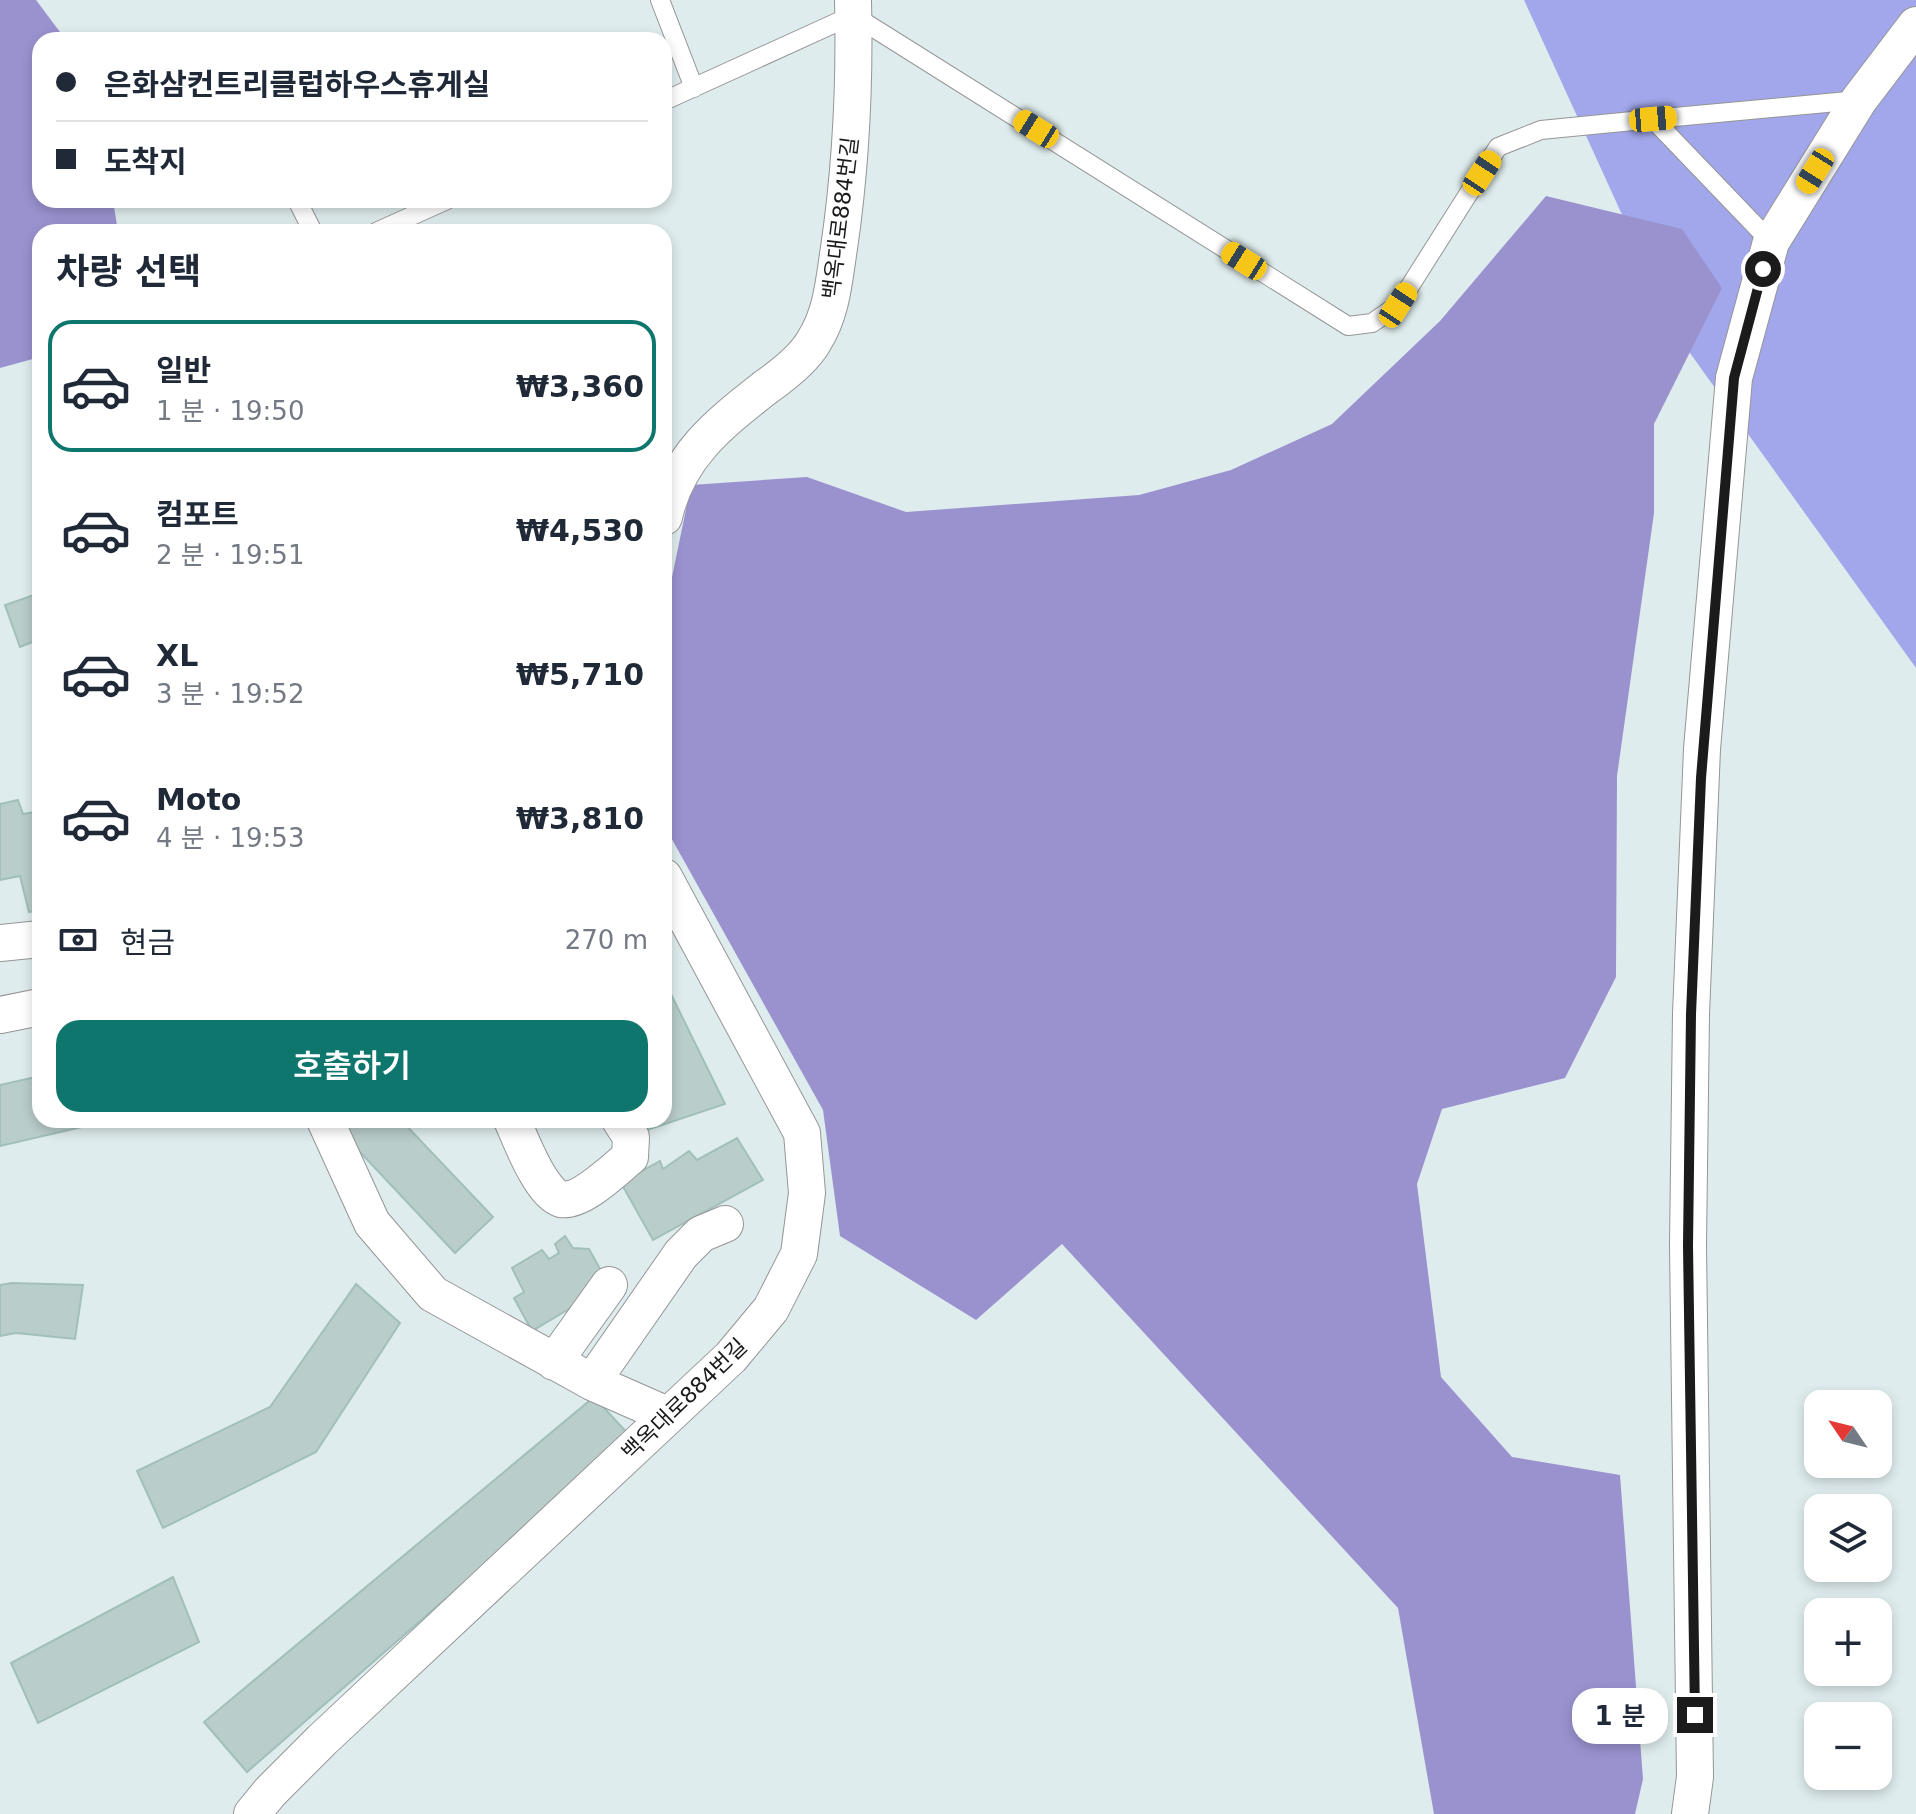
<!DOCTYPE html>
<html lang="ko">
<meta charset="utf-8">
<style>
:root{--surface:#fff;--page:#f2f2f3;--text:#1f2937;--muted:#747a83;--line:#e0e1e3;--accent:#0f766e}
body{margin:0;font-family:"DejaVu Sans","Noto Sans KR",sans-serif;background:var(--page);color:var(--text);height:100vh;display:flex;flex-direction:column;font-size:30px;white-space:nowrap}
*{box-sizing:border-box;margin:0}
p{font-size:26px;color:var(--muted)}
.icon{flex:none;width:44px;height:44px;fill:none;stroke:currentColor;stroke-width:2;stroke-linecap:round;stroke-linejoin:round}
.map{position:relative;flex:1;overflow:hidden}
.side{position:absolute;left:32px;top:224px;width:640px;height:904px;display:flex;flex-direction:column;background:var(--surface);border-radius:24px;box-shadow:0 4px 12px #0003}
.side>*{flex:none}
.hud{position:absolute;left:32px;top:32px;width:640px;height:176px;border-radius:24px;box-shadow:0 4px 12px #0003;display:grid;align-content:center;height:176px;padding:0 24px;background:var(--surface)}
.needle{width:52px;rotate:305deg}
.tools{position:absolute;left:1804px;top:1390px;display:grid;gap:16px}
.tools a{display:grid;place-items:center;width:88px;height:88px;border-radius:16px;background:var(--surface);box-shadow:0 4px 12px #0003;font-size:40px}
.end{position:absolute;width:36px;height:36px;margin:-18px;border:10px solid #1b1b1b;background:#fff;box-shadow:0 0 0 4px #fff}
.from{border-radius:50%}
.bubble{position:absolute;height:56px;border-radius:24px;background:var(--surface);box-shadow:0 4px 12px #0003;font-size:26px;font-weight:600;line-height:56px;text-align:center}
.car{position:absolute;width:24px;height:48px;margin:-24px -12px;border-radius:10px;box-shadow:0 0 6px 2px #0007;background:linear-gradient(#f5c518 24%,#345 0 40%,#f5c518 0 76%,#345 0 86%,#f5c518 0)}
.hud b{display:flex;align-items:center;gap:28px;height:76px;font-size:30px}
.hud b+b{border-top:2px solid var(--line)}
.hud i{width:20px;height:20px;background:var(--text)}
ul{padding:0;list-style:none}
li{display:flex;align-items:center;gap:24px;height:132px;margin:0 16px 12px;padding:0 8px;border:4px solid transparent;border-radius:24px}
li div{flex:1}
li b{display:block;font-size:30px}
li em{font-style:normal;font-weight:600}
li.current{border-color:var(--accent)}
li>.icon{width:72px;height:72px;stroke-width:1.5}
h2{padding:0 24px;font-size:36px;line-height:96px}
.pay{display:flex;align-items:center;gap:20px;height:88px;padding:0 24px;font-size:30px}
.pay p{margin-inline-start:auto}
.cta{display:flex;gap:16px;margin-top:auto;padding:16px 24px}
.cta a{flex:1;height:92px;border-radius:24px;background:var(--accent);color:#fff;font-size:32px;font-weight:600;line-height:92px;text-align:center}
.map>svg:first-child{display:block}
.grass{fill:#a2a7eb}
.forest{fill:#9a92cf}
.building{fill:#b9cdca;stroke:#a1bfbb;stroke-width:2}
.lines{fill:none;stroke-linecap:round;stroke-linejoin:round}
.service-casing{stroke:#959595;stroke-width:20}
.minor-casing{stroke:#959595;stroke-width:38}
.service{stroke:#fff;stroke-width:18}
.minor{stroke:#fff;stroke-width:36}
.route{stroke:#1b1b1b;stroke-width:10}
.labels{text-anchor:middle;stroke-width:6;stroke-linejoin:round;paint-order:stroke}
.street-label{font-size:22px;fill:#1b1b1b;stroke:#fff}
</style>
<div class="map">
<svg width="1916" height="1814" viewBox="0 0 1916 1814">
<rect width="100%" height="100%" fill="#dfeced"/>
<path class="grass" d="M 1524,0 L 1916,0 L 1916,668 L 1677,335 Z"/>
<path class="forest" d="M 0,0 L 36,0 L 66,40 L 40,40 L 40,200 L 113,200 L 118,232 L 40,232 L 40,357 L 0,368 Z
M 1546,196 L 1682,229 L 1722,288 L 1654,424 L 1654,513 L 1617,776 L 1616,977 L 1565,1078 L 1442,1109 L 1417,1184 L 1441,1377 L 1512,1457 L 1620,1475 L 1643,1779 L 1635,1814 L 1434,1814 L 1398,1608 L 1062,1244 L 976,1320 L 840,1236 L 823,1110 L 664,825 L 664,616 L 691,485 L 807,477 L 906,512 L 1139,495 L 1231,470 L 1332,424 L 1440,321 Z"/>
<path class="building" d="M 40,593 L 40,639 L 20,647 L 5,605 Z
M 18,800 L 23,814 L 40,811 L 40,910 L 29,912 L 20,876 L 0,880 L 0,804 Z
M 664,980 L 725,1104 L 638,1133 L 632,1120 L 664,1120 Z
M 40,1076 L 40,1120 L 112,1120 L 0,1146 L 0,1085 Z
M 339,1120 L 401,1120 L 493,1217 L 455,1253 L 343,1134 Z
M 737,1138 L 763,1180 L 653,1240 L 621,1183 L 660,1161 L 663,1169 L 689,1151 L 697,1160 Z
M 565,1236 L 573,1248 L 589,1249 L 609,1285 L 532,1331 L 514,1298 L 524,1292 L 512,1268 L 542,1250 L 549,1259 L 559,1253 L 555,1244 Z
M 12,1283 L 83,1285 L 75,1339 L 16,1333 L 0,1336 L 0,1285 Z
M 356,1284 L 400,1323 L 316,1452 L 163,1528 L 137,1471 L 270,1407 Z
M 594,1397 L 631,1437 L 247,1772 L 204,1722 Z
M 173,1577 L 199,1642 L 38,1723 L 11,1663 Z"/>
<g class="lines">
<g class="service-casing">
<path id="service" d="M 660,0 L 694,88
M 664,101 L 853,15 L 1348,326 L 1372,323 L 1398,305 L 1498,147 L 1541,130 L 1653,119 L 1771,242
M 1653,119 L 1859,100
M 297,200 L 313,232
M 376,232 L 447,200"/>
</g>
<g class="minor-casing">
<path id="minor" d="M 664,517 C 678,455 719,424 766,387 C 783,375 804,359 814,341 C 832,313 834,280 839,248 C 851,166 855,83 853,0
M 0,943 L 40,939
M 0,1015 L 40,1007
M 325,1120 L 372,1223 L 433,1294 L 592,1382 L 667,1415
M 512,1120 C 520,1138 541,1194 561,1199 C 581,1203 615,1169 630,1157 L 631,1137 L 620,1120
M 554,1362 L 609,1285
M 592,1382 L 681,1254 L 701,1234 L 725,1224
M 252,1814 L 270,1792 L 322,1740 L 731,1357 L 771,1309 L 799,1254 L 807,1193 L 802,1133 L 664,877
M 1690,1814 L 1695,1777 L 1688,1246 L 1691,1014 L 1702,749 L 1734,378 L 1771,242 L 1859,100 L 1916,25"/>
</g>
<use href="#service" class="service"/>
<use href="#minor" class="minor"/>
</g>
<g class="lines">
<path class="route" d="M 1695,1715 L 1688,1246 L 1691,1014 L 1701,778 L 1734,378 L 1763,269"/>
</g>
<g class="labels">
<g class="street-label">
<text transform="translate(840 218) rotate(-83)" y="8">백옥대로884번길</text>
<text transform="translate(684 1399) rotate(-44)" y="8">백옥대로884번길</text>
</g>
</g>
</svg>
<div class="tools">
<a><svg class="needle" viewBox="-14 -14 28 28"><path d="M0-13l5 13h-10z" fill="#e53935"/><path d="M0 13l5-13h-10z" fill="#747a83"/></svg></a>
<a><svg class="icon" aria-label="layers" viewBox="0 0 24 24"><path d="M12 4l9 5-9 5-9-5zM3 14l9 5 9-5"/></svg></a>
<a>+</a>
<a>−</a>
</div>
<i class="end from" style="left:1763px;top:269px"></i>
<i class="end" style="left:1695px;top:1715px"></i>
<div class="bubble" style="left:1572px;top:1688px;width:96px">1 분</div>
<i class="car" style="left:1653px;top:119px;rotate:85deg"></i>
<i class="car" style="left:1036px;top:129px;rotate:302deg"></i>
<i class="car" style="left:1815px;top:171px;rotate:212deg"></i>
<i class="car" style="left:1482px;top:173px;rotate:33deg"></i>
<i class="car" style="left:1244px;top:261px;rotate:302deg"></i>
<i class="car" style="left:1398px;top:305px;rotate:33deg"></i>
<div class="hud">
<b><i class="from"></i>은화삼컨트리클럽하우스휴게실</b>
<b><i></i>도착지</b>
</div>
<section class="side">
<h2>차량 선택</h2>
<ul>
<li class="current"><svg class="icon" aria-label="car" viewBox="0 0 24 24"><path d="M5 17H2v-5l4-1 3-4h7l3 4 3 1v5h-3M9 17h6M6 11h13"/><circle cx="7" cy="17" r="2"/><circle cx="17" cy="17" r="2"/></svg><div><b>일반</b><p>1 분 · 19:50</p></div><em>₩3,360</em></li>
<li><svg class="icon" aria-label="car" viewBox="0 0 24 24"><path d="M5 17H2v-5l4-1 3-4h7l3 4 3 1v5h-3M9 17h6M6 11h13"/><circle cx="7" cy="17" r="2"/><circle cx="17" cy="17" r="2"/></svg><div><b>컴포트</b><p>2 분 · 19:51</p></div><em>₩4,530</em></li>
<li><svg class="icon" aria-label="car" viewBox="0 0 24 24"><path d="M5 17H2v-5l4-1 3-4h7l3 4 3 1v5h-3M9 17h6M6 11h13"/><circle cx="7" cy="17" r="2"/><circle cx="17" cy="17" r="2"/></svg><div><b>XL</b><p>3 분 · 19:52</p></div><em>₩5,710</em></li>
<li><svg class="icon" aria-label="car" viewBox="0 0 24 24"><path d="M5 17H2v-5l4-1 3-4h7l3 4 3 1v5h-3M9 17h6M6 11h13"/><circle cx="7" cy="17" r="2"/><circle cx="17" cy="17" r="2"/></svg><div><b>Moto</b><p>4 분 · 19:53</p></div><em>₩3,810</em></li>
</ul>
<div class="pay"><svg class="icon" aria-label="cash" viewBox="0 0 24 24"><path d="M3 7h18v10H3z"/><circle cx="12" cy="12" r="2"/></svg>현금<p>270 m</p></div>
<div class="cta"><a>호출하기</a></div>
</section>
</div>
